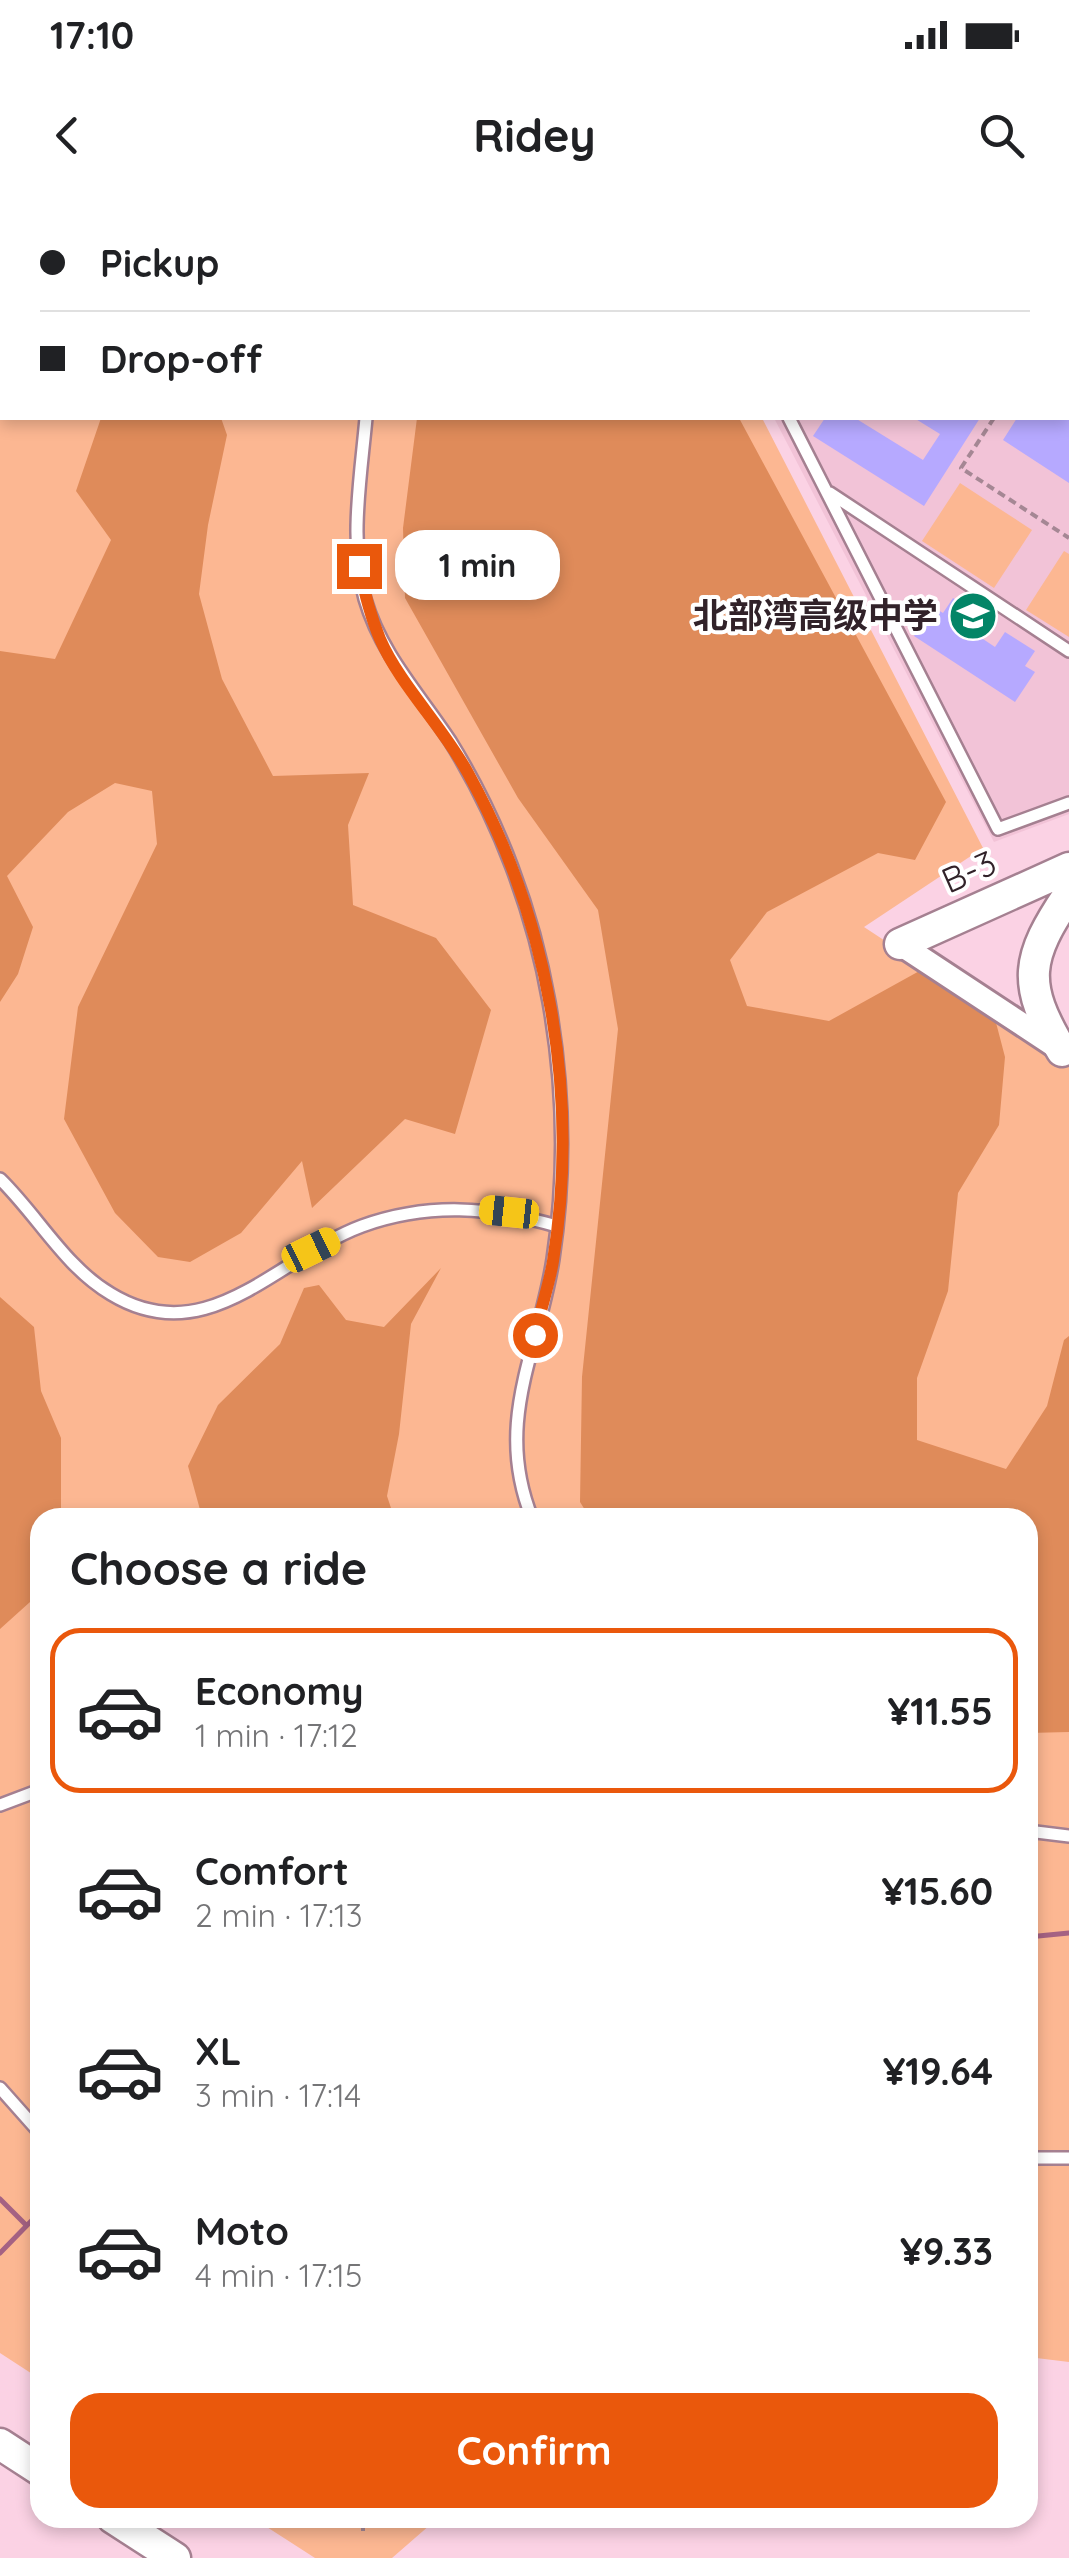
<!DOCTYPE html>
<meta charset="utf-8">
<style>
:root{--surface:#fff;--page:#f6f6f6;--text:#202124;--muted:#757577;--line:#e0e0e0;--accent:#ea580c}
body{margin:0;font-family:Quicksand,"Noto Sans SC",sans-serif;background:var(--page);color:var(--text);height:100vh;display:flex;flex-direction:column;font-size:38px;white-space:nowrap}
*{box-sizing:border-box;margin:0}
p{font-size:32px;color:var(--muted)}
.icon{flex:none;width:55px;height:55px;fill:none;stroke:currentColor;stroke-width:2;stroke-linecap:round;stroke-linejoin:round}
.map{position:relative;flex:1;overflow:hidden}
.side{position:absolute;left:30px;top:1308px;width:1008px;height:1020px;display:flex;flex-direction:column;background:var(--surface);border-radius:30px;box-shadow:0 5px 15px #0003}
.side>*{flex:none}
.top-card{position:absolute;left:0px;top:0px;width:1070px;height:220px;box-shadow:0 5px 15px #0003;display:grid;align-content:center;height:220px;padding:0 40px;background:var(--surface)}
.end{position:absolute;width:45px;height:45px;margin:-22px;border:12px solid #ea580c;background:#fff;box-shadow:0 0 0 5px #fff}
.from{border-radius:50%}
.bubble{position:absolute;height:70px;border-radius:30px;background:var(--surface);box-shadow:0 5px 15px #0003;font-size:32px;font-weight:700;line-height:70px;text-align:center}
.car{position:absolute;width:30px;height:60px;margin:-30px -15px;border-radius:12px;box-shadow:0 0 8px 2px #0007;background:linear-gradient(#f5c518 24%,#345 0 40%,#f5c518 0 76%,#345 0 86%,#f5c518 0)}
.top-card b{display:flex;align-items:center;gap:35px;height:95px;font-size:38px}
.top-card b+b{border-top:2px solid var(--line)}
.top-card i{width:25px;height:25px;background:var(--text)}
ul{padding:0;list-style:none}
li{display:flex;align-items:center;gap:30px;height:165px;margin:0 20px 15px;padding:0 20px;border:5px solid transparent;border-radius:30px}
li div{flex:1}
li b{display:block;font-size:38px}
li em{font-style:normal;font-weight:700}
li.active{border-color:var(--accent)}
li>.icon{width:90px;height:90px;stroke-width:1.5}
h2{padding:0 40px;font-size:45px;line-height:120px}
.action{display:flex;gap:20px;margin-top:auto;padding:20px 40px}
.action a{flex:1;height:115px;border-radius:30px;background:var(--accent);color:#fff;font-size:40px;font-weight:700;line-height:115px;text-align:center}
.status{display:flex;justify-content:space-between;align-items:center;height:70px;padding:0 50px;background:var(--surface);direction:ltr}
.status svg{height:28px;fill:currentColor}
header{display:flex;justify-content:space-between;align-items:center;height:130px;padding:0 40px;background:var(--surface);font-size:45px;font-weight:700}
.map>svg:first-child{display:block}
.built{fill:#f2c3d7}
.green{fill:#fcb792}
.forest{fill:#df8b5a}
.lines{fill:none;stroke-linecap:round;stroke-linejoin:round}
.stream{stroke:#a56283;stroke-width:5}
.building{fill:#b6a9ff}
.lane-casing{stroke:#a58091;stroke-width:16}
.street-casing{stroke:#a58091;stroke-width:28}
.secondary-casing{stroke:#a58091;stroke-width:35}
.path{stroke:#a58794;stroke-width:4;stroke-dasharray:8 5;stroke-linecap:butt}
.lane{stroke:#fff;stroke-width:11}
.street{stroke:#fff;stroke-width:22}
.secondary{stroke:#fff;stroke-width:30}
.route{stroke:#ea580c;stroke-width:12}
.labels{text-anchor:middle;stroke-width:8;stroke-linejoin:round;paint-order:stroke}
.poi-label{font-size:35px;font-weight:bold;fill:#312229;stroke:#fff;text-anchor:end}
.street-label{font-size:35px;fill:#312229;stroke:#fff}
</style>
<div class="status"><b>17:10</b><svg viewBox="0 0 49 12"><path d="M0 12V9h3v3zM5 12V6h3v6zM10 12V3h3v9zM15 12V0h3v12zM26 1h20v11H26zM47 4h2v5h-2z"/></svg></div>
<header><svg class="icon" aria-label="back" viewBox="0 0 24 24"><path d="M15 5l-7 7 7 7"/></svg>Ridey<svg class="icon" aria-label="search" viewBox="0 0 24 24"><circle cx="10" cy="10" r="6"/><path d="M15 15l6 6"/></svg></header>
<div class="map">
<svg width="1069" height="2358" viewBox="0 0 1069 2358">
<rect width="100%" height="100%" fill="#fbd2e4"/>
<path class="built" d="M 762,0 L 1069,0 L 1069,614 L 994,642 L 774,218 L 1068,218 L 1068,2 L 762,2 Z"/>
<path class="green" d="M 0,0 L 750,0 L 2,2 L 2,218 L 762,218 L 983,648 L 864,727 L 1069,862 L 1069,2162 L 1028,2157 L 1028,1318 L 40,1318 L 40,2179 L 0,2153 Z
M 960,283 L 1032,330 L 994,388 L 922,341 Z
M 1064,351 L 1069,354 L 1069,437 L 1026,410 Z
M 253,2318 L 438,2318 L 392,2358 L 315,2358 Z"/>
<path class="forest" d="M 101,218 L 221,218 L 227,235 L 208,325 L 199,394 L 222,479 L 273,576 L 369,573 L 348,625 L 353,705 L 436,738 L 491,810 L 455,934 L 405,919 L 312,1008 L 302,961 L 241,1033 L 190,1062 L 158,1057 L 115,1013 L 64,919 L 78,807 L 157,644 L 152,591 L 115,583 L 68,612 L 7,676 L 33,727 L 18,774 L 0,802 L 0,451 L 55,459 L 111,340 L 76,291 Z
M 417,218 L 739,218 L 946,602 L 915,660 L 878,653 L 767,712 L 730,760 L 747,806 L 829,821 L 923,769 L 994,815 L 1005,857 L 999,925 L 958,993 L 948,1091 L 917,1178 L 917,1240 L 1006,1269 L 1047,1206 L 1064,1140 L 1069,1136 L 1069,1532 L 1028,1533 L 1028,1318 L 590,1318 L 580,1302 L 582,1177 L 618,829 L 598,710 L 518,598 L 405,398 L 403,328 Z
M 441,1068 L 411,1124 L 399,1234 L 387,1296 L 394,1317 L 202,1317 L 188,1266 L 218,1205 L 280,1144 L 304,1088 L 319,1085 L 346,1120 L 384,1127 Z
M 0,1097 L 34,1127 L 41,1191 L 61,1238 L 61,1317 L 40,1318 L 40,1393 L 0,1429 Z"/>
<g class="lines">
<path class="stream" d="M 1028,1737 L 1069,1733
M 0,1999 L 26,2025
M 0,2053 L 40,2012"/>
</g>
<path class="building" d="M 825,218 L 855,218 L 923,260 L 940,234 L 914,218 L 980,218 L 924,306 L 813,236 Z
M 1017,218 L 1069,218 L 1069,283 L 1003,240 Z
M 953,398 L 981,416 L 971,431 L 995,447 L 1005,432 L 1035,451 L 1025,466 L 1035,472 L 1015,502 L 914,436 L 933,407 L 943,413 Z"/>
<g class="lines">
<g class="lane-casing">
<path id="lane" d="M 361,0 L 361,2
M 772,2 L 773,0
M 913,2 L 915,0
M 366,218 C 361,275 349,342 365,399 C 381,454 419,494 450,541 C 499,620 533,711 549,802 C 564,887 566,973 553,1059 C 539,1151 493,1221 532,1318
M 789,218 L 998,629 L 1069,603
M 830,293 L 1069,451
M 0,979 C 38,1016 65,1067 111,1094 C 208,1153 278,1057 362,1026 C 429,1002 490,1007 557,1026
M 0,1605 L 40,1590
M 1028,1631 L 1069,1636
M 0,1888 L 40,1933
M 1028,1958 L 1069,1958"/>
</g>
<g class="street-casing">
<path id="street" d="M 900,744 L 1058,848"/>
</g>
<g class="secondary-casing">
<path id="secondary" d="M 900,744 L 1069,668
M 1062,851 C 1021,783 1026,758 1069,694
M 0,2244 L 40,2270
M 113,2318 L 175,2358"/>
</g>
<path class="path" d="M 1068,104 L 1069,102
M 994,218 L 961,268 L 1069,338
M 363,2331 L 363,2318"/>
<use href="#lane" class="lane"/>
<use href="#street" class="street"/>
<use href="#secondary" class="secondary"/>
</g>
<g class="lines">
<path class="route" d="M 359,366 C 364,391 370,415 380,439 C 400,485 443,527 468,573 C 549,720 580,895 553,1061 C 549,1086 540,1111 535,1135"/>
</g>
<defs>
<g id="school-disc" transform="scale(2.5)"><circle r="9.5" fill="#038567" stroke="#fff"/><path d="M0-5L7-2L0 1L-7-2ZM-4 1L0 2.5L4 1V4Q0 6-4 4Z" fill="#fff"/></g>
</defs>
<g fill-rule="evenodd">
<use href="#school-disc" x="973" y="416"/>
</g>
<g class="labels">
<g class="poi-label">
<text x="938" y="428">北部湾高级中学</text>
</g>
<g class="street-label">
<text transform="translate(969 672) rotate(-24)" y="12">B-3</text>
</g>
</g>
</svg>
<i class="end from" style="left:535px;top:1135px"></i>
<i class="end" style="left:359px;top:366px"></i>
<div class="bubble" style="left:395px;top:330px;width:165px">1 min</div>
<i class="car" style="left:509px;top:1012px;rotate:276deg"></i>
<i class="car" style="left:311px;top:1050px;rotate:64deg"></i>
<div class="top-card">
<b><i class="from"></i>Pickup</b>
<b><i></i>Drop-off</b>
</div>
<section class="side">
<h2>Choose a ride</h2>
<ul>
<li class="active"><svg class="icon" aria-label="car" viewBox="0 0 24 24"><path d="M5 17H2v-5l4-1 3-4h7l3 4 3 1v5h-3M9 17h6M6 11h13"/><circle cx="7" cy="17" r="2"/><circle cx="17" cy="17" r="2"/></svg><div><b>Economy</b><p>1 min · 17:12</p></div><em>¥11.55</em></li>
<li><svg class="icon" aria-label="car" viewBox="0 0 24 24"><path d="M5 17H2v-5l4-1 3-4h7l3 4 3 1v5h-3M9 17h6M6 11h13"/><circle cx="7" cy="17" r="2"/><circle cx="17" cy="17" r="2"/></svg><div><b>Comfort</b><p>2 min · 17:13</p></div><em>¥15.60</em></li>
<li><svg class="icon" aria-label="car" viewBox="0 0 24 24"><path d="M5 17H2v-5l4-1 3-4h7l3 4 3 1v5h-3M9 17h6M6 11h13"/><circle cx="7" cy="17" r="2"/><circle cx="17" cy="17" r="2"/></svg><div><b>XL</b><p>3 min · 17:14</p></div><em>¥19.64</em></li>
<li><svg class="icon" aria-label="car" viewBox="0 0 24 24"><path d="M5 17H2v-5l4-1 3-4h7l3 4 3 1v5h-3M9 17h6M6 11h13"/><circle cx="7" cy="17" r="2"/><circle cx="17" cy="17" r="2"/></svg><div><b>Moto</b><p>4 min · 17:15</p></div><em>¥9.33</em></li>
</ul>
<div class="action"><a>Confirm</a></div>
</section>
</div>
